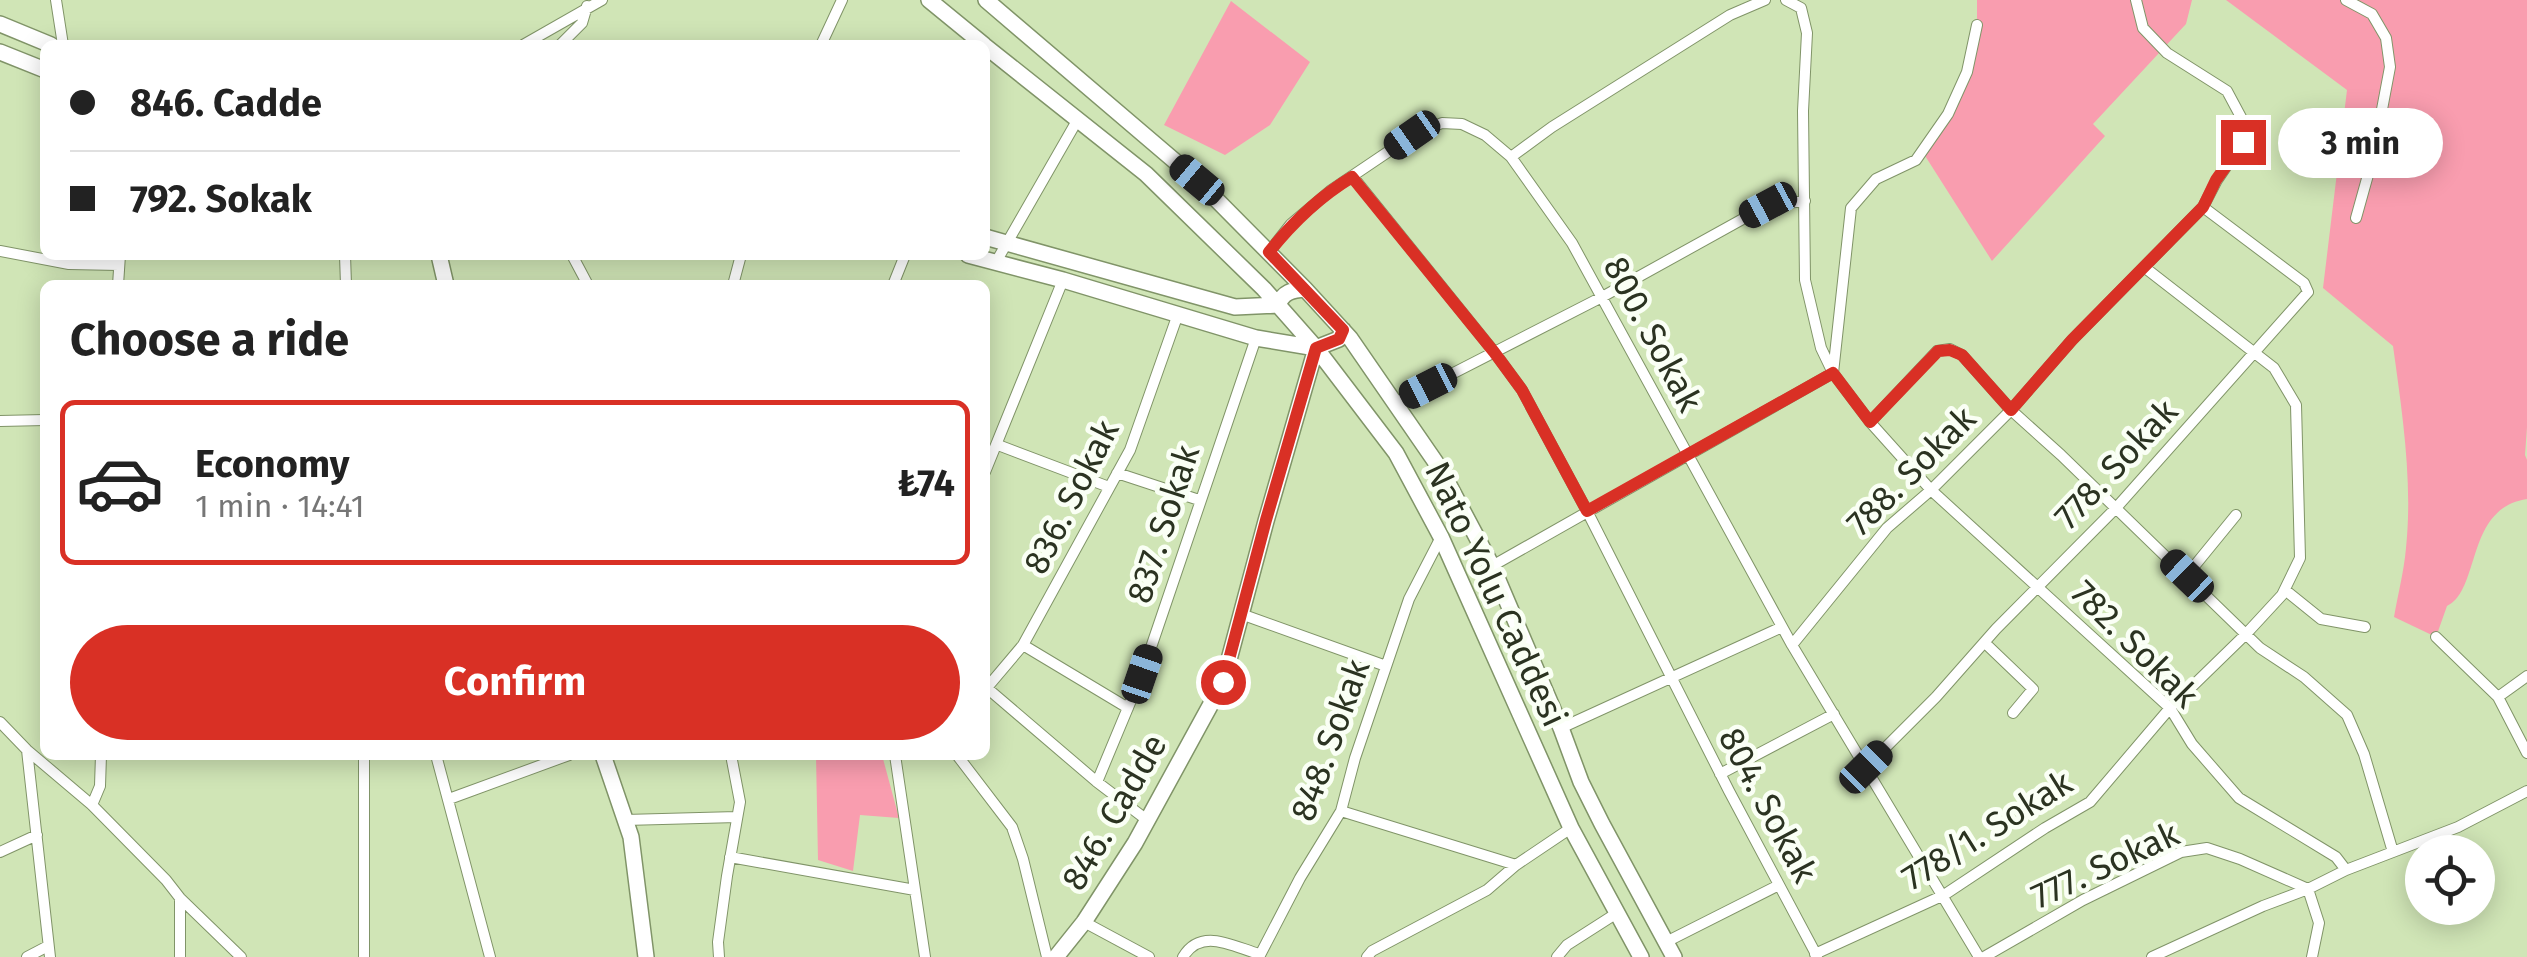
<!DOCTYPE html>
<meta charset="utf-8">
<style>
:root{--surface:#fff;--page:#f6f6f6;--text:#222;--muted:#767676;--line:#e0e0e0;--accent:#d93025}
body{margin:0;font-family:"Fira Sans",sans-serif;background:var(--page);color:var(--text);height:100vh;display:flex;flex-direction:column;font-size:38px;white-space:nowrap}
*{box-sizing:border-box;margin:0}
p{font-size:32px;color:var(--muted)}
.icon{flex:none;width:55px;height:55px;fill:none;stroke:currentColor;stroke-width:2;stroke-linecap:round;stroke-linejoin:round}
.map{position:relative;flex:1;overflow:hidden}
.side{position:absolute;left:40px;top:280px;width:950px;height:480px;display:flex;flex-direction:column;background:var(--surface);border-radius:15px;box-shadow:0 5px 25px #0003}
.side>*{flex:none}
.banner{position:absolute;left:40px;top:40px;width:950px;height:220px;border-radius:15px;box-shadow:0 5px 25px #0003;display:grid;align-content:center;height:220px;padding:0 30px;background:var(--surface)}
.buttons{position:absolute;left:2405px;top:835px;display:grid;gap:20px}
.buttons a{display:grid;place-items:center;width:90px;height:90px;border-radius:50%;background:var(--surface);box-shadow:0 5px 25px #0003;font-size:50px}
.end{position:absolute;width:45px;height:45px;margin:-22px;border:12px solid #d93025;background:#fff;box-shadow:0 0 0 5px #fff}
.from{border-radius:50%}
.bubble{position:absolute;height:70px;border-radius:35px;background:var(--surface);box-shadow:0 5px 25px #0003;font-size:32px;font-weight:700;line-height:70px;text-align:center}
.car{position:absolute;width:30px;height:60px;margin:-30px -15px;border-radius:12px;box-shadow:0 0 8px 2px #0007;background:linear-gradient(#222 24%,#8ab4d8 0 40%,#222 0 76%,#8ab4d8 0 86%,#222 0)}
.banner b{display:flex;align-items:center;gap:35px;height:95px;font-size:38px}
.banner b+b{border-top:2px solid var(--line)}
.banner i{width:25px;height:25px;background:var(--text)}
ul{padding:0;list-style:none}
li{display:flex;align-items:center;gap:30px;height:165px;margin:0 20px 15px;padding:0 10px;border:5px solid transparent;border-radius:15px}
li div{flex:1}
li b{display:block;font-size:38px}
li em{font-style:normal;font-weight:700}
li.current{border-color:var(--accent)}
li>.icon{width:90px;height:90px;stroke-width:1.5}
h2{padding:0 30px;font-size:45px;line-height:120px}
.action{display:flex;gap:20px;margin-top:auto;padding:20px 30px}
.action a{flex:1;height:115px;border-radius:60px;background:var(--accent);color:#fff;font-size:40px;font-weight:700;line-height:115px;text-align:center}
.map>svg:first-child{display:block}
.green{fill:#f99daf}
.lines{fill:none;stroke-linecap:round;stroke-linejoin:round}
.street-casing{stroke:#809468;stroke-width:12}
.secondary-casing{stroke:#809468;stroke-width:18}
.street{stroke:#fff;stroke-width:10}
.secondary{stroke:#fff;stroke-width:15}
.route{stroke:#d93025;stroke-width:12}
.labels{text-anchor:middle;stroke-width:9;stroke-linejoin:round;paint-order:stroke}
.street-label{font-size:35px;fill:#2b3321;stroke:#fafff5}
</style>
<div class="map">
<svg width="2527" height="957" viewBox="0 0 2527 957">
<rect width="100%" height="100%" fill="#d0e5b6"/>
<path class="green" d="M 1977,0 L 2192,0 L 2186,24 L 2093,124 L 2105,136 L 1992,261 L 1922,151 L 1967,72 L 1977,25 Z
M 2226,0 L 2527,0 L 2527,427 L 2525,455 L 2527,460 L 2527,499 C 2465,508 2481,590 2447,606 L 2436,637 L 2394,617 C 2398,594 2404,571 2406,548 C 2413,481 2402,411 2393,346 L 2323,288 L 2347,90 Z
M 1231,1 L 1310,62 L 1270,125 L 1225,155 L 1164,125 Z
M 816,755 L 882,755 L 899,818 L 860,815 L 853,871 L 818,860 Z"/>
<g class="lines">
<g class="street-casing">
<path id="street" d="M 56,0 L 63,45
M 2346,0 L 2372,14 L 2386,38 L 2390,67 L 2373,157 L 2356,218
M 1977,25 L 1967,72 L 1948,114 L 1916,160 L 1876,179 L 1851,208 L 1833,373 L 1870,422 L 1931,490 L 2170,708 L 2192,744 L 2239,798 L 2336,857 L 2346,870
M 523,45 L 602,0
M 560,45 L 582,23 L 587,6
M 821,45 L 842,0
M 1511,157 L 1552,127 L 1730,15 L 1765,0
M 1353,177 L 1495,353 L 1522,390 L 1587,511 L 1729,791 L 1817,956
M 0,251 L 69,264 L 119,265
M 1269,252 L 1291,224 L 1330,191 L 1413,135 L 1442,123 L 1462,124 L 1485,135 L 1511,157 L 1572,243 L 1792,645 L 1979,957
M 345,255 L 346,285
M 572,255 L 588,285
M 996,262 L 1078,119
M 118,285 L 120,255
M 733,285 L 741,255
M 893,285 L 905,255
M 1395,403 L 1602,297 L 1768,205 L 1805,201
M 0,421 L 45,420
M 1870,422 L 1937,351 L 1950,349 L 1962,355 L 2011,410 L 2061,455 L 2260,648 L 2304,677 L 2347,715 L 2364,754 L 2393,852
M 998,445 L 1109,487
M 985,472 L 1063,280
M 1117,473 L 1199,500
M 1492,566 L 1833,373 L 1821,348 L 1805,280 L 1803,111 L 1807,33 L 1801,8 L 1786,0
M 2187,575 L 2236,515
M 2285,590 L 2321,619 L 2365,627
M 1241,614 L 1386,666
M 2436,637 L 2498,697 L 2527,753
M 1985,643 L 2033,689 L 2013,713
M 1023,645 L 1128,708
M 1792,645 L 1887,528 L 1931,490 L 2011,410 L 2072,340 L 2203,207 L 2217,180 L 2243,142 L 2242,119 L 2227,91 L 2167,53 L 2143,28 L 2136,0
M 987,688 L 1097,782 L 1147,820
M 985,690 L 1023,645 L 1130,450 L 1178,314
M 2498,697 L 2527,676
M 0,722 L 27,750 L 92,805 L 166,880 L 180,898 L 241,957
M 1561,728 L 1782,627
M 27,750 L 50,957
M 364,755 L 364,957
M 436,755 L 490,957
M 895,755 L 925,957
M 957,755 L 1012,827 L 1023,859 L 1047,957
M 1866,767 L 1936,697 L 1996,629 L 2116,508 L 2308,292 L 2304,283 L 2203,207
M 1720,774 L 1834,714
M 1097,782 L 1142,674 L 1256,338
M 449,799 L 569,755
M 92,805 L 100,786 L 101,755
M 1341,811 L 1516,865
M 625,820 L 737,817
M 0,852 L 37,835
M 730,857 L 915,890
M 1084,922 L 1149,957
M 1666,942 L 1779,885
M 1815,954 L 1944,895 L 2045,828 L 2090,802 L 2170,708 L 2246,634 L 2282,595 L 2300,558 L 2296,405 L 2274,368 L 2144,267
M 27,957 L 48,946
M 180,957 L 180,898
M 719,957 L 718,942 L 727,876 L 740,802 L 731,755
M 1183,957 C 1201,927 1232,946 1259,954
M 1259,957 L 1300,878 L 1341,811 L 1355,758 L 1409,599 L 1441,537
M 1367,957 L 1372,951 L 1487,890 L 1516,865 L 1571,828
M 1557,957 L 1567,945 L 1617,913
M 1984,957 L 2083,900 L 2181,852 L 2207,848 L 2240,859 L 2308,889 L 2346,870 L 2458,827 L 2527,791
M 2152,957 L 2263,906 L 2308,889 L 2319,923 L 2312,957"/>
</g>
<g class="secondary-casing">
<path id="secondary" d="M 929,0 L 984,45
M 986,0 L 1197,180 L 1305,289 L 1350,338 L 1441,470 L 1492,566 L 1561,728 L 1581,782 L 1602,824 L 1674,957
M 0,24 L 51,45
M 985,46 L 1146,174 L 1264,289 L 1316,348 L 1396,453 L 1441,537 L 1571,828 L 1641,957
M 0,52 L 45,70
M 985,237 L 1235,307 L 1278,305 C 1283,292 1292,290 1305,289
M 439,255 L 446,285
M 968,255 L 1063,280 L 1256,338 L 1316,348 L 1339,339 L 1343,330
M 603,755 L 631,837 L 646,957
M 1056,957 L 1084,922 L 1135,843 L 1223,682 L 1266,521 L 1316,348"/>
</g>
<use href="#street" class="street"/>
<use href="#secondary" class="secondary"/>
</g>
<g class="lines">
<path class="route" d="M 1223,682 L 1266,520 L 1316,348 L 1339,339 L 1343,330 L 1269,252 C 1293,222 1319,197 1352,177 L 1494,352 L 1522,390 L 1587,511 L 1833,373 L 1870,422 L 1938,351 L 1950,350 L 1962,355 L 2011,410 L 2072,340 L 2203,207 L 2216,180 L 2243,142"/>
</g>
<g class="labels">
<g class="street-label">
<text transform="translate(1653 334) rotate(62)" y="12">800. Sokak</text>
<text transform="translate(2116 464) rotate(-47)" y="12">778. Sokak</text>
<text transform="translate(1911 471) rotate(-45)" y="12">788. Sokak</text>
<text transform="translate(1071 497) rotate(-63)" y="12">836. Sokak</text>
<text transform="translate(1163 524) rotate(-72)" y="12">837. Sokak</text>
<text transform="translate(1496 594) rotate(65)" y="12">Nato Yolu Caddesi</text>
<text transform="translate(2135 644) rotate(45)" y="12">782. Sokak</text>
<text transform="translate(1330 740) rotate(-70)" y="12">848. Sokak</text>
<text transform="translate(1768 805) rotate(62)" y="12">804. Sokak</text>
<text transform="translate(1114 812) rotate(-60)" y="12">846. Cadde</text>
<text transform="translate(1987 830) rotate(-32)" y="12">778/1. Sokak</text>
<text transform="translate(2105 865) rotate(-25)" y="12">777. Sokak</text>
</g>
</g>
</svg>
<div class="buttons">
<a><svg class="icon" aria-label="locate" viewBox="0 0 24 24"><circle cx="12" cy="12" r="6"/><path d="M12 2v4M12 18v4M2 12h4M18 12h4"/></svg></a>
</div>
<i class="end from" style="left:1223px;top:682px"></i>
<i class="end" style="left:2243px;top:142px"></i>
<div class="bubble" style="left:2278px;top:108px;width:165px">3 min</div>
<i class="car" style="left:1412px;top:135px;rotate:235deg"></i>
<i class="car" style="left:1197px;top:180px;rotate:310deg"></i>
<i class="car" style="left:1768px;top:205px;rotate:242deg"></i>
<i class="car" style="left:1428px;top:386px;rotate:243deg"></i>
<i class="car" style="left:2187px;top:576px;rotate:314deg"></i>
<i class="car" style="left:1142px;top:674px;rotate:19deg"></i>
<i class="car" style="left:1866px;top:767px;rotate:45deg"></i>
<div class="banner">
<b><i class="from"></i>846. Cadde</b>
<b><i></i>792. Sokak</b>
</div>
<section class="side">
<h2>Choose a ride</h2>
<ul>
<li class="current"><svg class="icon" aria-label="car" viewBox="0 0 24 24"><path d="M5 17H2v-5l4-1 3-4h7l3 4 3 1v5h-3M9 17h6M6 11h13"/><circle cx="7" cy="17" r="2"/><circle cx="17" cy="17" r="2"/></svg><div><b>Economy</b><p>1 min · 14:41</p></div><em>₺74</em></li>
</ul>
<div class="action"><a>Confirm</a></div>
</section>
</div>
